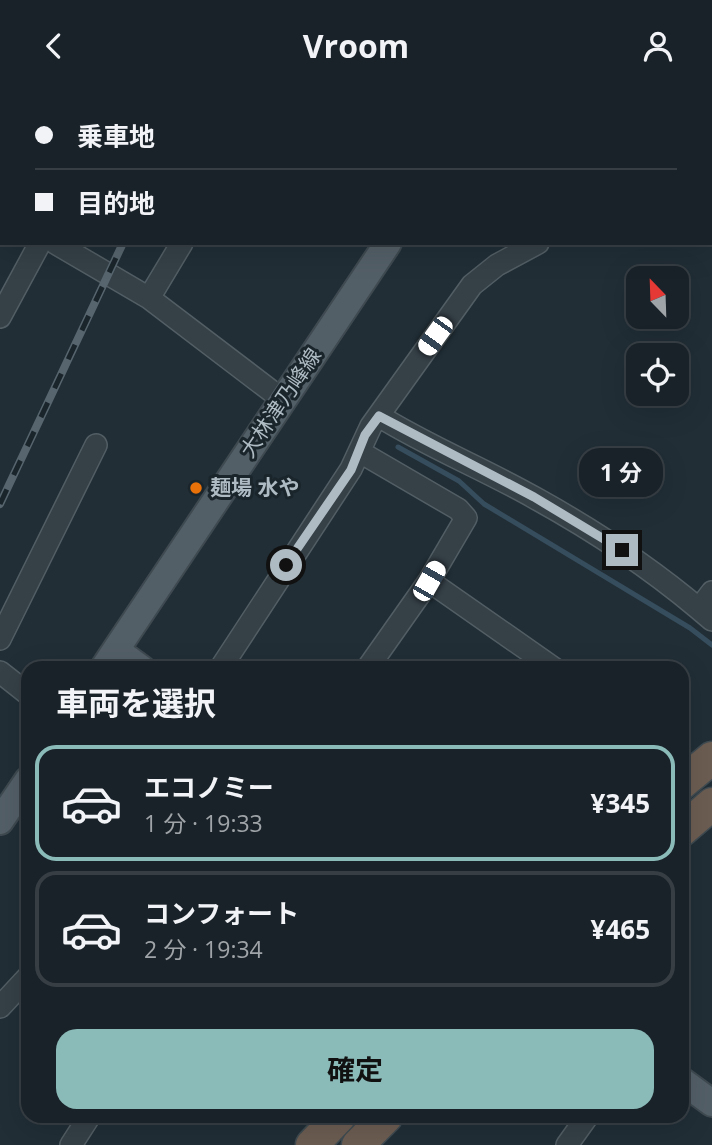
<!DOCTYPE html>
<html lang="ja">
<meta charset="utf-8">
<style>
:root{--surface:#192228;--page:#262f34;--text:#f1f3f6;--muted:#9fa4a8;--line:#373f45;--accent:#8bbbb9}
body{margin:0;font-family:"Open Sans","Noto Sans JP",sans-serif;background:var(--page);color:var(--text);height:100vh;display:flex;flex-direction:column;font-size:26px;white-space:nowrap}
*{box-sizing:border-box;margin:0}
p{font-size:23px;color:var(--muted)}
.icon{flex:none;width:38px;height:38px;fill:none;stroke:currentColor;stroke-width:2;stroke-linecap:round;stroke-linejoin:round}
.map{position:relative;flex:1;overflow:hidden}
.sheet{position:absolute;left:21px;top:570px;width:668px;height:462px;display:flex;flex-direction:column;background:var(--surface);border-radius:21px;box-shadow:0 7px 28px #0002,0 0 0 2px var(--line)}
.sheet>*{flex:none}
.top-card{position:absolute;left:0px;top:0px;width:712px;height:154px;box-shadow:0 7px 28px #0002,0 0 0 2px var(--line);display:grid;align-content:center;height:154px;padding:0 35px;background:var(--surface)}
.needle{width:46px;rotate:337deg}
.fabs{position:absolute;left:626px;top:175px;display:grid;gap:14px}
.fabs a{display:grid;place-items:center;width:63px;height:63px;border-radius:14px;background:var(--surface);box-shadow:0 7px 28px #0002,0 0 0 2px var(--line);font-size:35px}
.end{position:absolute;width:32px;height:32px;margin:-16px;border:9px solid #afbbc3;background:#111;box-shadow:0 0 0 4px #111}
.from{border-radius:50%}
.bubble{position:absolute;height:49px;border-radius:21px;background:var(--surface);box-shadow:0 7px 28px #0002,0 0 0 2px var(--line);font-size:23px;font-weight:700;line-height:49px;text-align:center}
.car{position:absolute;width:21px;height:42px;margin:-21px -10px;border-radius:9px;box-shadow:0 0 5px 2px #0007;background:linear-gradient(#fff 24%,#345 0 40%,#fff 0 76%,#345 0 86%,#fff 0)}
.top-card b{display:flex;align-items:center;gap:24px;height:66px;font-size:26px}
.top-card b+b{border-top:2px solid var(--line)}
.top-card i{width:18px;height:18px;background:var(--text)}
ul{padding:0;list-style:none}
li{display:flex;align-items:center;gap:21px;height:116px;margin:0 14px 10px;padding:0 21px;border:4px solid var(--line);border-radius:21px}
li div{flex:1}
li b{display:block;font-size:26px}
li em{font-style:normal;font-weight:700}
li.selected{border-color:var(--accent)}
li>.icon{width:63px;height:63px;stroke-width:1.5}
h2{padding:0 35px;font-size:32px;line-height:84px}
.button{display:flex;gap:14px;margin-top:auto;padding:14px 35px}
.button a{flex:1;height:80px;border-radius:21px;background:var(--accent);color:#111;font-size:28px;font-weight:700;line-height:80px;text-align:center}
header{display:flex;justify-content:space-between;align-items:center;height:91px;padding:0 35px;background:var(--surface);font-size:32px;font-weight:700}
.map>svg:first-child{display:block}
.lines{fill:none;stroke-linecap:round;stroke-linejoin:round}
.stream{stroke:#364d5d;stroke-width:5}
.minor-casing{stroke:#525e64;stroke-width:24}
.major-casing{stroke:#3e4950;stroke-width:30}
.highway-casing{stroke:#3f4b51;stroke-width:35}
.minor{stroke:#354047;stroke-width:21}
.major{stroke:#535f67;stroke-width:26}
.highway{stroke:#6c5d52;stroke-width:32}
.rail-casing{stroke:#57656e;stroke-width:8}
.rail{stroke:#1a252b;stroke-width:5;stroke-dasharray:16;stroke-linecap:butt}
.route{stroke:#afbbc3;stroke-width:9}
.food-dot{fill:#e8710a;stroke:#1a252b;stroke-width:2.5}
.labels{text-anchor:middle;stroke-width:6;stroke-linejoin:round;paint-order:stroke}
.street-label{font-size:21px;fill:#afbbc3;stroke:#1a252b}
.poi-label{font-size:21px;font-weight:bold;fill:#afbbc3;stroke:#1a252b;text-anchor:start}
</style>
<header><svg class="icon" aria-label="back" viewBox="0 0 24 24"><path d="M15 5l-7 7 7 7"/></svg>Vroom<svg class="icon" aria-label="person" viewBox="0 0 24 24"><circle cx="12" cy="8" r="4"/><path d="M4 21q1-7 8-7t8 7"/></svg></header>
<div class="map">
<svg width="712" height="1054" viewBox="0 0 712 1054">
<rect width="100%" height="100%" fill="#212e36"/>
<g class="lines">
<path class="stream" d="M 398,356 L 459,390 L 484,413 L 690,537 L 712,554"/>
<g class="minor-casing">
<path id="minor" d="M 692,0 L 695,2
M 282,2 L 283,0
M 662,2 L 663,0
M 710,15 L 712,16
M 0,123 L 2,124
M 55,152 L 149,207 L 283,309
M 149,207 L 182,152
M 0,226 L 40,152
M 379,325 C 429,356 484,378 535,407 C 593,439 648,475 699,518
M 360,361 L 458,418 L 466,427 L 429,490
M 712,501 L 699,518 L 712,529
M 0,548 L 96,354
M 220,578 L 351,378 L 371,335 L 472,194 L 497,174 L 538,152
M 367,578 L 429,490 L 555,578
M 0,581 L 28,603
M 0,916 L 28,886
M 71,1054 L 89,1026
M 567,1054 L 587,1026"/>
</g>
<g class="major-casing">
<path id="major" d="M 489,2 L 490,0
M 116,559 L 142,578
M 103,578 L 388,152
M 0,730 L 28,689
M 682,990 L 712,1012"/>
</g>
<g class="highway-casing">
<path id="highway" d="M 682,692 L 712,667
M 682,739 L 712,713
M 312,1054 L 339,1026
M 358,1054 L 386,1026"/>
</g>
<use href="#minor" class="minor"/>
<use href="#major" class="major"/>
<use href="#highway" class="highway"/>
<g class="rail-casing">
<path id="rail" d="M 195,2 L 196,0
M 0,413 L 123,152"/>
</g>
<use href="#rail" class="rail"/>
</g>
<g class="lines">
<path class="route" d="M 286,474 L 351,379 L 365,344 L 379,325 L 534,406 L 622,459"/>
</g>
<circle class="food-dot" cx="196" cy="397" r="7"/>
<g class="labels">
<g class="street-label">
<text transform="translate(281 312) rotate(-56)" y="7">大林津乃峰線</text>
</g>
<g class="poi-label">
<text x="210" y="404">麺場 水や</text>
</g>
</g>
</svg>
<div class="fabs">
<a><svg class="needle" viewBox="-14 -14 28 28"><path d="M0-13l5 13h-10z" fill="#e53935"/><path d="M0 13l5-13h-10z" fill="#9fa4a8"/></svg></a>
<a><svg class="icon" aria-label="locate" viewBox="0 0 24 24"><circle cx="12" cy="12" r="6"/><path d="M12 2v4M12 18v4M2 12h4M18 12h4"/></svg></a>
</div>
<i class="end from" style="left:286px;top:474px"></i>
<i class="end" style="left:622px;top:459px"></i>
<div class="bubble" style="left:579px;top:357px;width:84px">1 分</div>
<i class="car" style="left:435px;top:245px;rotate:216deg"></i>
<i class="car" style="left:429px;top:490px;rotate:30deg"></i>
<div class="top-card">
<b><i class="from"></i>乗車地</b>
<b><i></i>目的地</b>
</div>
<section class="sheet">
<h2>車両を選択</h2>
<ul>
<li class="selected"><svg class="icon" aria-label="car" viewBox="0 0 24 24"><path d="M5 17H2v-5l4-1 3-4h7l3 4 3 1v5h-3M9 17h6M6 11h13"/><circle cx="7" cy="17" r="2"/><circle cx="17" cy="17" r="2"/></svg><div><b>エコノミー</b><p>1 分 · 19:33</p></div><em>¥345</em></li>
<li><svg class="icon" aria-label="car" viewBox="0 0 24 24"><path d="M5 17H2v-5l4-1 3-4h7l3 4 3 1v5h-3M9 17h6M6 11h13"/><circle cx="7" cy="17" r="2"/><circle cx="17" cy="17" r="2"/></svg><div><b>コンフォート</b><p>2 分 · 19:34</p></div><em>¥465</em></li>
</ul>
<div class="button"><a>確定</a></div>
</section>
</div>
